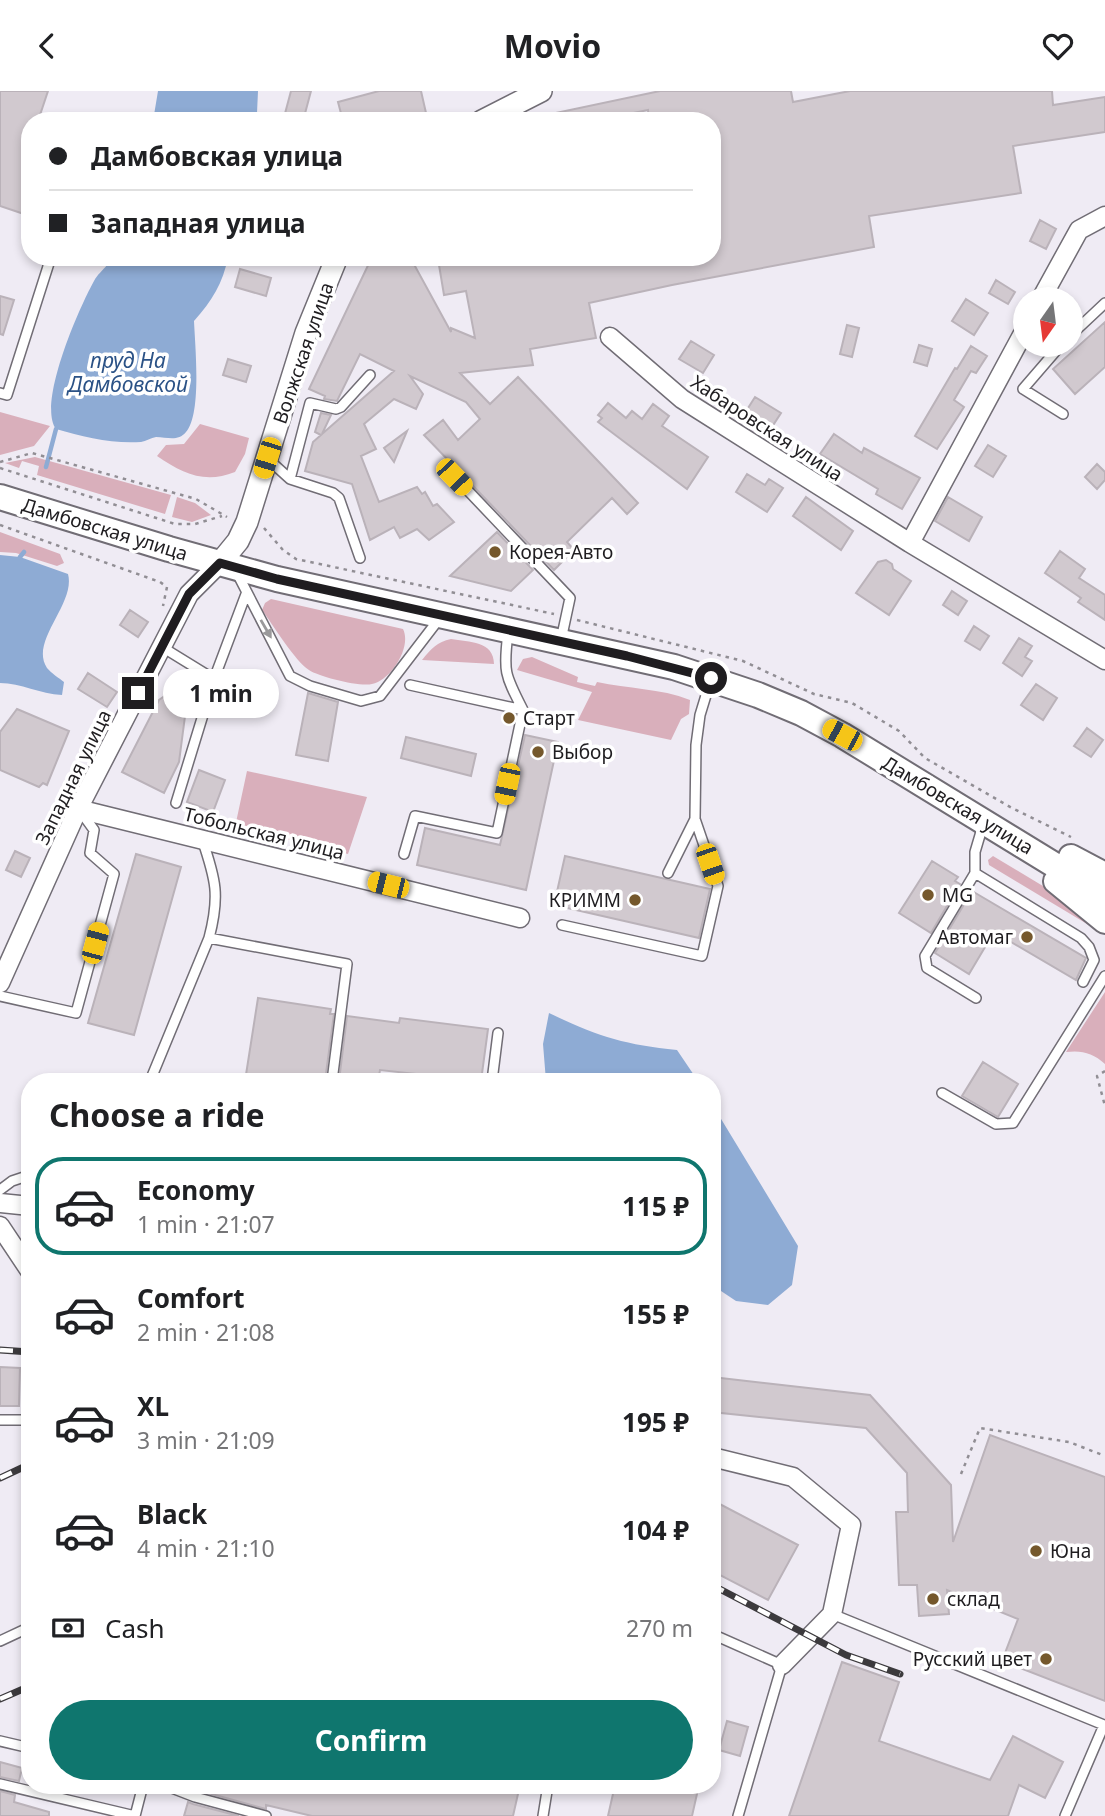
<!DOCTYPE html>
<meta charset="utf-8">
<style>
:root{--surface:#fff;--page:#f2f2f2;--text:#202124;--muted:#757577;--line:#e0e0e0;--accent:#0f766e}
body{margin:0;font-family:"Noto Sans",sans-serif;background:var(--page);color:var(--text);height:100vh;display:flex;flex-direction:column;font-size:26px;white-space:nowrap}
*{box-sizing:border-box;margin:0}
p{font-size:23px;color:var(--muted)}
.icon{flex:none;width:38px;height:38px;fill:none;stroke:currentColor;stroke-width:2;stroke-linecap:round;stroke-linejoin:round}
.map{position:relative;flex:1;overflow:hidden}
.side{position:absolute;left:21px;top:982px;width:700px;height:721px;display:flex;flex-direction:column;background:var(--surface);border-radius:28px;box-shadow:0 4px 10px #0003}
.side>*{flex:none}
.banner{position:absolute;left:21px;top:21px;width:700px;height:154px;border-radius:28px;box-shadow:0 4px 10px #0003;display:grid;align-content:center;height:154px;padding:0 28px;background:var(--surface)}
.needle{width:46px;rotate:194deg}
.controls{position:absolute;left:1013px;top:196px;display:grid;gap:14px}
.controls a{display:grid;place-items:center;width:70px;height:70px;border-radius:50%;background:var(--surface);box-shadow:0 4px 10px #0003;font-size:35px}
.end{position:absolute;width:32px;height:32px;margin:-16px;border:9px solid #1f1d20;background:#fff;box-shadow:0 0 0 4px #fff}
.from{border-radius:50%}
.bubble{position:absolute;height:49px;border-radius:24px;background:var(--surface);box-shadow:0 4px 10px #0003;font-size:23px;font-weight:700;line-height:49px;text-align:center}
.car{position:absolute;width:21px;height:42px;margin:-21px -10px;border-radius:9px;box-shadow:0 0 5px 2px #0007;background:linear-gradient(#f5c518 24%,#345 0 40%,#f5c518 0 76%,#345 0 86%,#f5c518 0)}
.banner b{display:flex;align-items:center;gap:24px;height:66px;font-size:26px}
.banner b+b{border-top:2px solid var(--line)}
.banner i{width:18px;height:18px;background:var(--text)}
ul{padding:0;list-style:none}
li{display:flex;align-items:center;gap:21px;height:98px;margin:0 14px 10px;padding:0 14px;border:4px solid transparent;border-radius:28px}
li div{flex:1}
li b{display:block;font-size:26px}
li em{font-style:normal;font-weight:700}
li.active{border-color:var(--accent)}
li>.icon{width:63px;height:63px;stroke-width:1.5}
h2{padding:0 28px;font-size:32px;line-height:84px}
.pay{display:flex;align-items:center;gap:18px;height:77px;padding:0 28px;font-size:26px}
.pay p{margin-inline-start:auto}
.primary-button{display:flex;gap:14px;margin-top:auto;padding:14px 28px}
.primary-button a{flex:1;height:80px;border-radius:42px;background:var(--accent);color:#fff;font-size:28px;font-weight:700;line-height:80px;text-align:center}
header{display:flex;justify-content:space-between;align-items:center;height:91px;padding:0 28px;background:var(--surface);font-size:32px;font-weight:700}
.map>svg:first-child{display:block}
.green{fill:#d9afbb}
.water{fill:#8eabd4}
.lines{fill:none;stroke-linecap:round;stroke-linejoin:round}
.stream{stroke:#8eabd4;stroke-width:4.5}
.building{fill:#d1c9cf;stroke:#bab2b9;stroke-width:2}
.service-casing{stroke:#716d75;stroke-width:12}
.minor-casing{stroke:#716d75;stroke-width:21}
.tertiary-casing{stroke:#716d75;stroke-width:24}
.secondary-casing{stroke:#716d75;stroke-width:28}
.path{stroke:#918e94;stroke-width:2.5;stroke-dasharray:3.5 5;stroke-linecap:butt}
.service{stroke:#fff;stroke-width:9}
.minor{stroke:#fff;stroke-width:18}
.tertiary{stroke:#fff;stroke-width:21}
.secondary{stroke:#fff;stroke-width:24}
.rail-casing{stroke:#3c3a3d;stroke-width:7}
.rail{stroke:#fff;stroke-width:4.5;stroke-dasharray:13;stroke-linecap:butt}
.oneway{fill:#9a999b}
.route{stroke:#1f1d20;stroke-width:9}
.poi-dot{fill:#75582c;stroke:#fff;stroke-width:2.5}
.labels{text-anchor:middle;stroke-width:7;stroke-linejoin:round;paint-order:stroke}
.street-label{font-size:19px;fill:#1f1d20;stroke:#fff}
.poi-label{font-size:19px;fill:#1f1d20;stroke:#fff;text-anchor:start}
.water-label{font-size:21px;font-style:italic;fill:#2b5286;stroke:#fff}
</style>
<header><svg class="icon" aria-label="back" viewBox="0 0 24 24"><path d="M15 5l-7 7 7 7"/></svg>Movio<svg class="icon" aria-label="heart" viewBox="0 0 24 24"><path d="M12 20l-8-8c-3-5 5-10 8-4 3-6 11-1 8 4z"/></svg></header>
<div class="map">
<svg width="1105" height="1725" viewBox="0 0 1105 1725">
<rect width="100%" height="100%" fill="#efebf4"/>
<path class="green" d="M 0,321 L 50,335 L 34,355 L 0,364 Z
M 200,333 L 249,347 L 245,363 L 235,381 C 205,393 183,383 157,365 L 166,354 L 184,353 Z
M 35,366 L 171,404 L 165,423 L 37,384 L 39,375 L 22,370 L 19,377 L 5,372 Z
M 177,406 L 195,412 L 211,424 L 192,431 L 172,426 Z
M 0,441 L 60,463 L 64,472 L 57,475 L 16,462 L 0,461 Z
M 271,508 L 403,538 C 412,556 391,589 372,593 C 360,596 319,586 309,579 C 295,570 273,534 262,519 L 265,512 Z
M 451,548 C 469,551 494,550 494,573 L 422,569 C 431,558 437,551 451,548 Z
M 532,566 L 578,586 L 577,591 L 595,595 L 597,591 C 628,598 660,597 690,609 L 689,623 L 681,628 L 671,649 L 578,629 L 592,601 L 517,579 L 523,568 Z
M 247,680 L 367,706 L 348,763 L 235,736 Z
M 993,765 L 1086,821 L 1097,839 L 989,774 L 988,769 Z
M 1105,901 L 1105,973 C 1093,962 1082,959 1066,961 Z"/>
<path class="water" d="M 158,0 L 258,0 L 257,22 L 253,30 L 153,30 Z
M 107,166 L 228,166 C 223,192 212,210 194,230 C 195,254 202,323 186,341 C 178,351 167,346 156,346 C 151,347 146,350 141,351 C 112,353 83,346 56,338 C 37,313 79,217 94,190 C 97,184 103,179 107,174 Z
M 0,464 L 20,466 L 68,483 C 76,513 29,550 47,577 C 51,582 59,587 64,591 L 62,604 C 40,603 21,592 0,592 Z
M 549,922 C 597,945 625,954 677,959 L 698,990 L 546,990 L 543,953 Z
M 712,1013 L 798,1155 L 792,1194 L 768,1214 L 736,1210 L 712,1194 Z"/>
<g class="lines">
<path class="stream" d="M 46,376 L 56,338
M 20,466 L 24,461"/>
</g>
<path class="building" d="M 0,0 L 48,0 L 38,30 L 30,30 L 30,125 L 0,115 Z
M 291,0 L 311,0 L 303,30 L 283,30 Z
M 379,0 L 421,0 L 426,22 L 410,30 L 343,30 L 338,11 Z
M 660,0 L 791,0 L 793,11 L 850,0 L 1052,0 L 1053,14 L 1105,6 L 1105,41 L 1013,55 L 1021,102 L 869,125 L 874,156 L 672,194 L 589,212 L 596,247 L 530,258 L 533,274 L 460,282 L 490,313 L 518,286 L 638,412 L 627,423 L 612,407 L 567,451 L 574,459 L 554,479 L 424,344 L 443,329 L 458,349 L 480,328 L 466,311 L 410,285 L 423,303 L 416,318 L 394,308 L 364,333 L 376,358 L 361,365 L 379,411 L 417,396 L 422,403 L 425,401 L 433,415 L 437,413 L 454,431 L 429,449 L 417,438 L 400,447 L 394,436 L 370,449 L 352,393 L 305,380 L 313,351 L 321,344 L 315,341 L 321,322 L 331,324 L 322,343 L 394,280 L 360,263 L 337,310 L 324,308 L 325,305 L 309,298 L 372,166 L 410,166 L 451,241 L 451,237 L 475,247 L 466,200 L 444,204 L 439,174 L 479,166 L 712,166 L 712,30 L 649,30 L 648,19 L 595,30 L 546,30 L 546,24 Z
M 1040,129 L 1056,138 L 1046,158 L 1030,150 Z
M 240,178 L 271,187 L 266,205 L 235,196 Z
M 996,189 L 1015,201 L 1008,213 L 989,202 Z
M 0,205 L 14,209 L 3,244 L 0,243 Z
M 966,208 L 988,222 L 974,244 L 952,230 Z
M 1105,231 L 1105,276 L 1075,303 L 1053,278 Z
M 847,234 L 859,237 L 852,266 L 840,263 Z
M 691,250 L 714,264 L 703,282 L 679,268 Z
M 919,254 L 932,258 L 927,275 L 914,271 Z
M 971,255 L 987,265 L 976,282 L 971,280 L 954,309 L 964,316 L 937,358 L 915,345 L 955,277 L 957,278 Z
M 228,268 L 251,275 L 246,291 L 223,284 Z
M 755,306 L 781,322 L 768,342 L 743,325 Z
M 608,312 L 626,327 L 632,320 L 642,328 L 653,313 L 669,325 L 662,335 L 708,366 L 687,398 L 598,331 L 602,327 L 598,324 Z
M 407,340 L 394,371 L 384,357 Z
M 834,343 L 862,362 L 864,357 L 920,387 L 902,418 L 876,403 L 878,398 L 820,363 Z
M 988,354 L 1006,365 L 993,386 L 975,375 Z
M 1097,373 L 1105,381 L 1105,389 L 1097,398 L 1085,386 Z
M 747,383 L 765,394 L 769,388 L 783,397 L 767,421 L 736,401 Z
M 806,406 L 853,440 L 841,459 L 793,425 Z
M 948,406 L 982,426 L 969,450 L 935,430 Z
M 497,441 L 533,479 L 511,500 L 450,485 Z
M 1060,460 L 1085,478 L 1079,487 L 1105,504 L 1105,529 L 1078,511 L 1081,507 L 1045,482 Z
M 886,469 L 892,473 L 893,478 L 911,490 L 889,524 L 856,502 L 878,471 Z
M 952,500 L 967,510 L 958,524 L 943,514 Z
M 130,519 L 148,531 L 138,546 L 120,534 Z
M 974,535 L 989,545 L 980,559 L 965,550 Z
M 1019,547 L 1032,555 L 1025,566 L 1032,570 L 1022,585 L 1003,572 Z
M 88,582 L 117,601 L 107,616 L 78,598 Z
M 1036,593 L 1057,607 L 1043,629 L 1021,614 Z
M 169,602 L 178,602 L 187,610 L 179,671 L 164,702 L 122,681 L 159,609 Z
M 308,602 L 338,611 L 328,670 L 296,664 Z
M 17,618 L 69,640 L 47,694 L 43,692 L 39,696 L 0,679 L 0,641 Z
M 1087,637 L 1103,649 L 1091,666 L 1074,655 Z
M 525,644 L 558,651 L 526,799 L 417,774 L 425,737 L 500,754 Z
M 406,646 L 476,663 L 471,685 L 401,667 Z
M 199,679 L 225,689 L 213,721 L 187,711 Z
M 15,760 L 30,767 L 21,786 L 6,779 Z
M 136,763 L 181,776 L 134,944 L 88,932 Z
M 565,765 L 710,798 L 699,847 L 554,814 Z
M 932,770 L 958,786 L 955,790 L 960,793 L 931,842 L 899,822 Z
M 972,800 L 1086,867 L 1076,889 L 994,841 L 969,883 L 935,862 Z
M 258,907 L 331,918 L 330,923 L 334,923 L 325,990 L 245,990 Z
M 347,925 L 399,932 L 400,927 L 488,938 L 481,990 L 380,979 L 378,990 L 339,990 Z
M 983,971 L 1018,993 L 998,1026 L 962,1005 Z
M 0,1276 L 20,1277 L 19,1315 L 0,1315 Z
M 712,1286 L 870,1304 L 951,1394 L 953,1451 L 990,1344 L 1105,1386 L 1105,1610 L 1002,1570 L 1018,1528 L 947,1499 L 949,1523 L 919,1525 L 917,1494 L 899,1494 L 896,1421 L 908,1421 L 907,1382 L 866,1337 L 712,1321 Z
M 712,1409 L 798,1454 L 768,1509 L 712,1480 Z
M 842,1571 L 899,1591 L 879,1650 L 990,1689 L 1013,1645 L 1063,1671 L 1045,1707 L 1019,1694 L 1008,1725 L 789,1725 Z
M 727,1630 L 748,1636 L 740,1665 L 719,1659 Z
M 0,1671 L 22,1677 L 19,1690 L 0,1686 Z
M 192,1694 L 520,1694 L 513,1725 L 312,1725 L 266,1714 L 266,1718 L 197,1699 L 191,1697 Z
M 615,1694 L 699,1694 L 692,1725 L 608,1725 Z
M 0,1700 L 15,1704 L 14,1711 L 49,1721 L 49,1725 L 0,1725 Z
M 188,1711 L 193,1713 L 239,1725 L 184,1725 Z"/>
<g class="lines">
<g class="service-casing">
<path id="service" d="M 1071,244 L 1105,212
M 1061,254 L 1023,298 L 1063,323
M 0,302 L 7,304 L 51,166
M 269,369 L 290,388 L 333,402 L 339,407 L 360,467
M 455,386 L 570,507 L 561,549
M 290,388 L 310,312 L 336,318 L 341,316 L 370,284
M 237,482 L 290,585 L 310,595 L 361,610 L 380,605 L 439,528
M 162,556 L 214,588
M 410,594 L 523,619
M 176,712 L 214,588 L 246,503
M 404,763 L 415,725 L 497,742 L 523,619 C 505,584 503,581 508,542
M 668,782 L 695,728 L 696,654 L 700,624 L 711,588
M 975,782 L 1081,847 L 1089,856 L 1094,869 L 1083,891
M 562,834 L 702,865 L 718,795 L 695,728
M 209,847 L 347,873 L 332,990
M 0,905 L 76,922 L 114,783 L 90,762 L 94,739 L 81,721
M 976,907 L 927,877 L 925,865 L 975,782 L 975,761 L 983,734
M 150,990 L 209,847 C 220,805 216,789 202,748
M 492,990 L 498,942
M 942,1002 L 996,1033 L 1013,1032 L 1105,885
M 0,1099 L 12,1090 L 30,1084
M 0,1329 L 30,1329
M 832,1523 L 1104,1634 L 1065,1725
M 712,1543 L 782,1574 L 738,1725
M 0,1550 L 30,1536
M 0,1650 L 30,1657
M 0,1693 L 135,1725
M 164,1694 L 195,1706 L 266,1725
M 135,1725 L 143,1694
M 543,1725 L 548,1694"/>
</g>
<g class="minor-casing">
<path id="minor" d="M 1041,208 L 1079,139 L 1105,125
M 610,246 L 682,308 L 910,452 L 1105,569
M 910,452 L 1026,237
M 78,718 L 520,827
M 0,892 L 78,718 L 189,503 L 220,472
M 0,1112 L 30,1115
M 0,1135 L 30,1180
M 712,1366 L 793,1386 L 851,1434 L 832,1523 L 782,1574"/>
</g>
<g class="tertiary-casing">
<path id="tertiary" d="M 482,30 L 541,0
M 220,472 L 238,450 L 247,431 L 306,242 L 337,166"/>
</g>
<g class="secondary-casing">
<path id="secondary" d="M 0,406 L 169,458 L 277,488 L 674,576 L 758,604 L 801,622 L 842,644 L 1105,805
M 1071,766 L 1105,784
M 1056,790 L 1105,830"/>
</g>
<path class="path" d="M 0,371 L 32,362 L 196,408 L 227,426
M 0,377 L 175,433 L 195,433 L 222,425
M 0,434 L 160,491 L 167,496 L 163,515
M 264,437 L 283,459 L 296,468 L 554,523
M 577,529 L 743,570 L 814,603 L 852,612 L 899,640 L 925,667 L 1012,717 L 1071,746
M 1105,980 L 1097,985 L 1105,1015
M 961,1383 L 980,1337 L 1069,1351 L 1105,1365"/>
<use href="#service" class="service"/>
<use href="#minor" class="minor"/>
<use href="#tertiary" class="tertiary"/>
<use href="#secondary" class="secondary"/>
<g class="rail-casing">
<path id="rail" d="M 0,1259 L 30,1261
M 0,1387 L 30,1373
M 712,1494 L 846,1564 L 900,1583
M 0,1608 L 30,1595"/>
</g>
<use href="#rail" class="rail"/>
</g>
<defs><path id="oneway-solid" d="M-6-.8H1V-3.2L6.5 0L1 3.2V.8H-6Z" transform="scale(1.75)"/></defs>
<use class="oneway" href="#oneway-solid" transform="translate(266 538) rotate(60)"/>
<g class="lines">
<path class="route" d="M 138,602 L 189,503 L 220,472 L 277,488 L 627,565 L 711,587"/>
</g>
<g class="poi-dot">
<circle cx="495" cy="461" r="7"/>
<circle cx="509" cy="627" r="7"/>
<circle cx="538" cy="661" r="7"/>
<circle cx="928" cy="804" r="7"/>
<circle cx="635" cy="809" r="7"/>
<circle cx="1027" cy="846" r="7"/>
<circle cx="1036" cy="1460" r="7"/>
<circle cx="933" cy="1508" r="7"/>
<circle cx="1046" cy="1568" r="7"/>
</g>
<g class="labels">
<g class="street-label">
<text transform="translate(303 262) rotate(-71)" y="7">Волжская улица</text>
<text transform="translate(767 337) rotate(33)" y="7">Хабаровская улица</text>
<text transform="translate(105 438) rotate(17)" y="7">Дамбовская улица</text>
<text transform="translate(73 686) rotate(-64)" y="7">Западная улица</text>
<text transform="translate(958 714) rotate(31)" y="7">Дамбовская улица</text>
<text transform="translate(264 742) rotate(14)" y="7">Тобольская улица</text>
</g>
<g class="poi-label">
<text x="509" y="468">Корея-Авто</text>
<text x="523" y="634">Старт</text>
<text x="552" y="668">Выбор</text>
<text x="942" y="811">MG</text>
<text x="621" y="816" text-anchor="end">КРИММ</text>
<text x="1013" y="853" text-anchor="end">Автомаг</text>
<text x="1050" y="1467">Юна</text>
<text x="947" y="1515">склад</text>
<text x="1032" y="1575" text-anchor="end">Русский цвет</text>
</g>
<g class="water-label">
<text x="128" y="277">пруд На<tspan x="128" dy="24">Дамбовской</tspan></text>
</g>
</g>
</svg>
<div class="controls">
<a><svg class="needle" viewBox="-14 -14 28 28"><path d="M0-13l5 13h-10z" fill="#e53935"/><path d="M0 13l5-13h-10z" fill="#757577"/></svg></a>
</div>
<i class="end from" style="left:711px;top:587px"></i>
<i class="end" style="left:138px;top:602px"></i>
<div class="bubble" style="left:163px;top:578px;width:116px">1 min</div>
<i class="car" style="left:267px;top:367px;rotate:197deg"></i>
<i class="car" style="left:454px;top:386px;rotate:136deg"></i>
<i class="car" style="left:842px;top:644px;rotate:298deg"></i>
<i class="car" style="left:507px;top:693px;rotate:192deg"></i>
<i class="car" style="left:710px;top:773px;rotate:161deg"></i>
<i class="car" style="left:388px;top:794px;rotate:284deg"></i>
<i class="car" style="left:95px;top:852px;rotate:15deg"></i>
<div class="banner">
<b><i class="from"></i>Дамбовская улица</b>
<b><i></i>Западная улица</b>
</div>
<section class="side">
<h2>Choose a ride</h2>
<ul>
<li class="active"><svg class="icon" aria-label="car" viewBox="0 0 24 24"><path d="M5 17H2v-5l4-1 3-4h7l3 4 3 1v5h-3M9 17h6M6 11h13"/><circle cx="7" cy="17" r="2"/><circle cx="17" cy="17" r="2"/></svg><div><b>Economy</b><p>1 min · 21:07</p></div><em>115 ₽</em></li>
<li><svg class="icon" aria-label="car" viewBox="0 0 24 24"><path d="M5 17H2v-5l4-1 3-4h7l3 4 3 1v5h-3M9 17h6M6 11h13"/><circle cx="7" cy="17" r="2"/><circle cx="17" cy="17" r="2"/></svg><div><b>Comfort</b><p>2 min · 21:08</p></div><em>155 ₽</em></li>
<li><svg class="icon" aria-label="car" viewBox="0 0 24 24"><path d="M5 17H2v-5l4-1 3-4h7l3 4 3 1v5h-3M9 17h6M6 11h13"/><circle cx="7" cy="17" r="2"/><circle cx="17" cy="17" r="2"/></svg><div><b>XL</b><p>3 min · 21:09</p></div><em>195 ₽</em></li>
<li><svg class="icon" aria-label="car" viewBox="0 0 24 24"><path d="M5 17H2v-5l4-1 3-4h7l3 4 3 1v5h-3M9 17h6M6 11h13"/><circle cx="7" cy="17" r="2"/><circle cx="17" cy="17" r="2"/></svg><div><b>Black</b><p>4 min · 21:10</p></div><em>104 ₽</em></li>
</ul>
<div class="pay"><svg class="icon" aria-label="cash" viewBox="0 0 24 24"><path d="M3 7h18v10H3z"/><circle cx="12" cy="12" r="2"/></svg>Cash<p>270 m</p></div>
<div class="primary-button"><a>Confirm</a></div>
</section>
</div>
